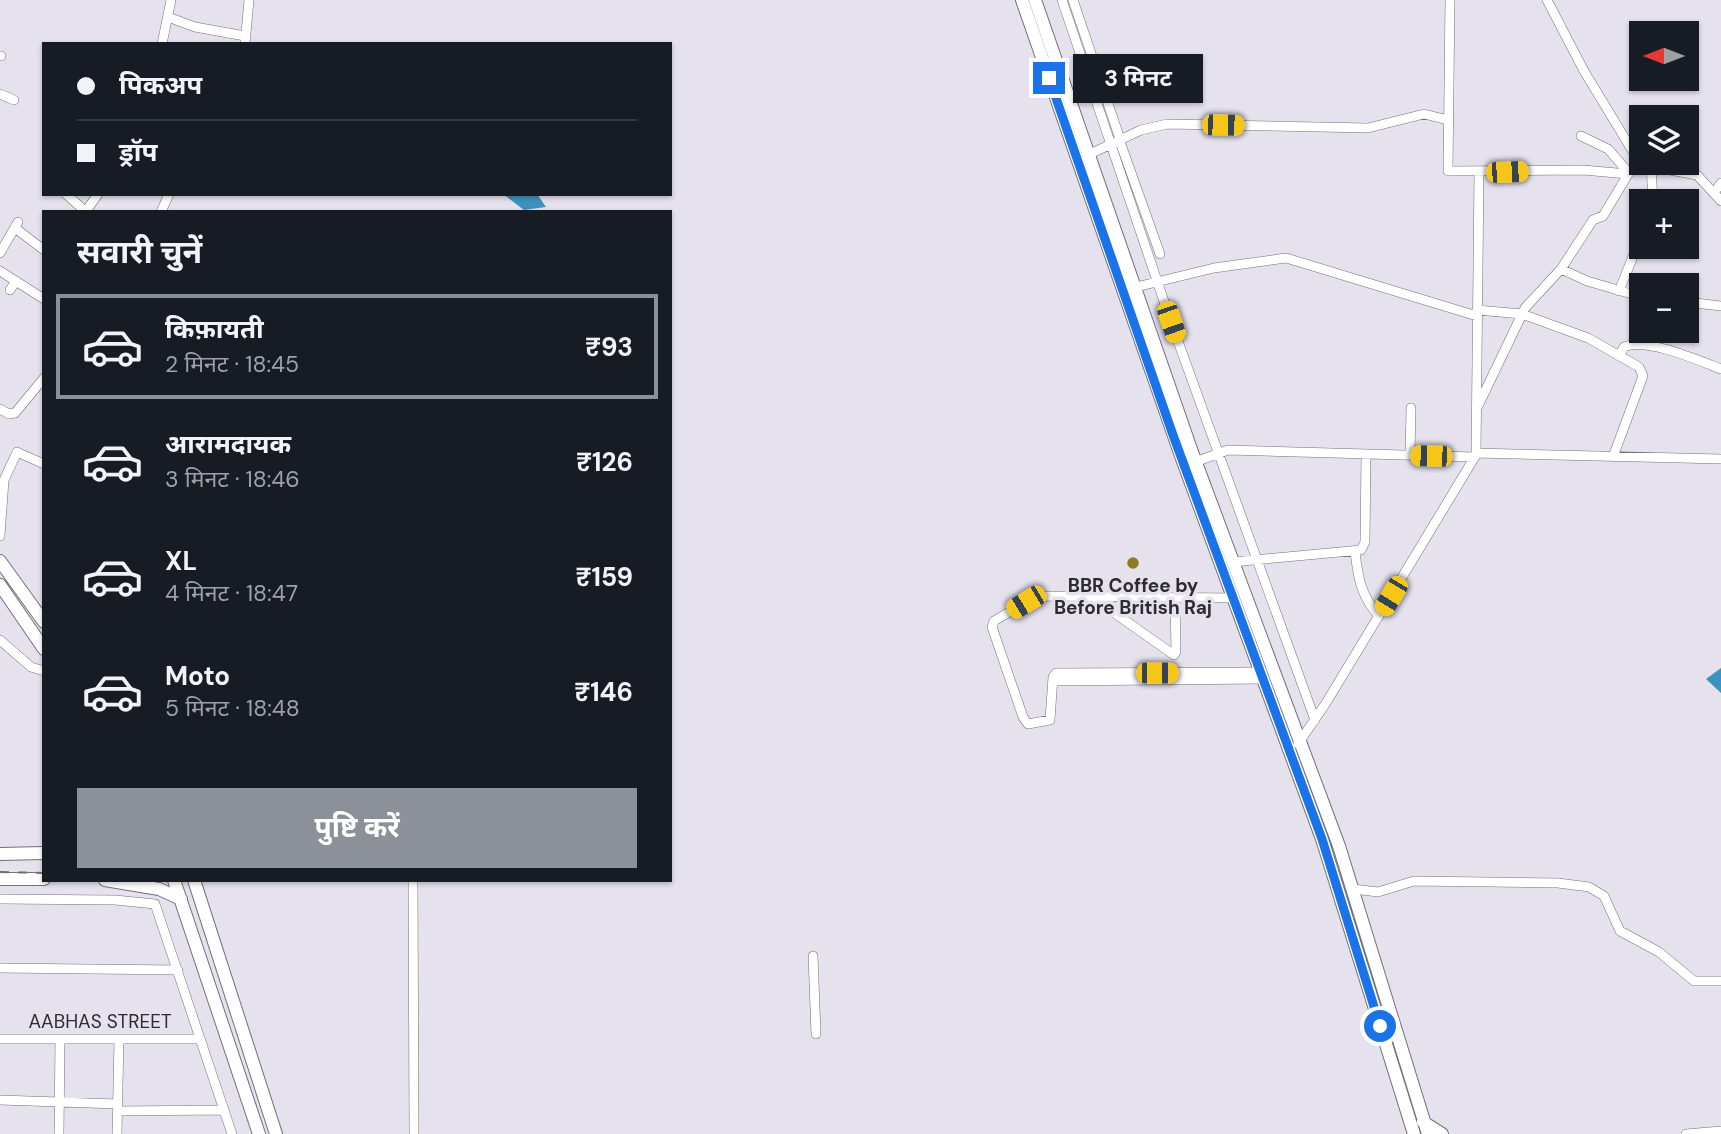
<!DOCTYPE html>
<html lang="hi">
<meta charset="utf-8">
<style>
:root{--surface:#171b24;--page:#242831;--text:#f1f3f6;--muted:#9ea1a6;--line:#363941;--accent:#8c9099}
body{margin:0;font-family:"DM Sans","Noto Sans Devanagari",sans-serif;background:var(--page);color:var(--text);height:100vh;display:flex;flex-direction:column;font-size:26px;white-space:nowrap}
*{box-sizing:border-box;margin:0}
p{font-size:23px;color:var(--muted)}
.icon{flex:none;width:38px;height:38px;fill:none;stroke:currentColor;stroke-width:2;stroke-linecap:round;stroke-linejoin:round}
.map{position:relative;flex:1;overflow:hidden}
.panel{position:absolute;left:42px;top:210px;width:630px;height:672px;display:flex;flex-direction:column;background:var(--surface);border-radius:0px;box-shadow:0 2px 5px #0004}
.panel>*{flex:none}
.guide{position:absolute;left:42px;top:42px;width:630px;height:154px;border-radius:0px;box-shadow:0 2px 5px #0004;display:grid;align-content:center;height:154px;padding:0 35px;background:var(--surface)}
.needle{width:46px;rotate:270deg}
.fabs{position:absolute;left:1629px;top:21px;display:grid;gap:14px}
.fabs a{display:grid;place-items:center;width:70px;height:70px;border-radius:0px;background:var(--surface);box-shadow:0 2px 5px #0004;font-size:35px}
.end{position:absolute;width:32px;height:32px;margin:-16px;border:9px solid #1a73e8;background:#fff;box-shadow:0 0 0 4px #fff}
.from{border-radius:50%}
.bubble{position:absolute;height:49px;border-radius:0px;background:var(--surface);box-shadow:0 2px 5px #0004;font-size:23px;font-weight:700;line-height:49px;text-align:center}
.car{position:absolute;width:21px;height:42px;margin:-21px -10px;border-radius:9px;box-shadow:0 0 5px 2px #0007;background:linear-gradient(#f5c518 24%,#345 0 40%,#f5c518 0 76%,#345 0 86%,#f5c518 0)}
.guide b{display:flex;align-items:center;gap:24px;height:66px;font-size:26px}
.guide b+b{border-top:2px solid var(--line)}
.guide i{width:18px;height:18px;background:var(--text)}
ul{padding:0;list-style:none}
li{display:flex;align-items:center;gap:21px;height:105px;margin:0 14px 10px;padding:0 21px;border:4px solid transparent;border-radius:0px}
li div{flex:1}
li b{display:block;font-size:26px}
li em{font-style:normal;font-weight:700}
li.on{border-color:var(--accent)}
li>.icon{width:63px;height:63px;stroke-width:1.5}
h2{padding:0 35px;font-size:32px;line-height:84px}
.primary-button{display:flex;gap:14px;margin-top:auto;padding:14px 35px}
.primary-button a{flex:1;height:80px;border-radius:0px;background:var(--accent);color:#fff;font-size:28px;font-weight:700;line-height:80px;text-align:center}
.map>svg:first-child{display:block}
.water{fill:#3c93be}
.lines{fill:none;stroke-linecap:round;stroke-linejoin:round}
.street-casing{stroke:#72707a;stroke-width:10}
.secondary-casing{stroke:#72707a;stroke-width:14}
.street{stroke:#fff;stroke-width:9}
.secondary{stroke:#fff;stroke-width:12}
.rail{stroke:#6f6d74;stroke-width:2;stroke-dasharray:9 9;stroke-linecap:butt}
.route{stroke:#1a73e8;stroke-width:9}
.poi-dot{fill:#917b21;stroke:#e5e2ee;stroke-width:2.5}
.labels{text-anchor:middle;stroke-width:7;stroke-linejoin:round;paint-order:stroke}
.poi-label{font-size:19px;font-weight:bold;fill:#2c2b2f;stroke:#e5e2ee}
.street-label{font-size:19px;fill:#2c2b2f;stroke:#e5e2ee}
</style>
<div class="map">
<svg width="1721" height="1134" viewBox="0 0 1721 1134">
<rect width="100%" height="100%" fill="#e5e2ee"/>
<path class="water" d="M 503,194 L 537,194 L 546,207 L 524,210 Z
M 1721,668 L 1721,693 L 1706,679 Z"/>
<g class="lines">
<g class="street-casing">
<path id="street" d="M 1062,0 L 1171,322 L 1315,720
M 1073,0 L 1120,139
M 1450,0 L 1448,171 L 1583,170 L 1628,174
M 1547,0 L 1584,71 L 1638,160 L 1648,166 L 1697,175 L 1721,201
M 168,17 L 195,27 L 245,36
M 162,44 L 171,0
M 245,44 L 249,0
M 0,56 L 1,56
M 0,94 L 14,100
M 1581,136 L 1608,149 L 1629,173
M 1119,139 L 1160,254
M 1090,154 L 1141,130 L 1167,124 L 1368,128 L 1424,114 L 1448,120
M 1651,166 L 1653,201
M 1714,193 L 1721,183
M 66,194 L 86,212
M 86,211 L 98,194
M 161,212 L 169,194
M 15,228 L 44,250
M 0,253 L 18,222
M 1561,269 L 1587,281 L 1642,297
M 0,271 L 44,299
M 1136,287 L 1214,268 L 1286,258 L 1477,316
M 10,290 L 16,281
M 1619,291 L 1642,234
M 1687,302 L 1721,306
M 1477,310 L 1522,314 L 1588,338 L 1639,367 L 1643,376 L 1613,457
M 1619,356 L 1624,347 C 1646,337 1700,361 1721,369
M 1478,406 L 1525,308 L 1561,269 L 1593,220 L 1603,216 L 1630,171 L 1640,162
M 0,409 L 9,414 L 15,413 L 44,378
M 1476,453 L 1721,459
M 1410,455 L 1411,408
M 1195,462 L 1228,450 L 1475,457
M 0,536 L 4,480 L 17,452 L 44,464
M 1355,552 C 1358,578 1361,596 1379,616
M 1232,562 L 1361,550 L 1365,542 L 1366,455
M 1232,598 L 1046,596 L 1026,602 L 994,621 L 992,627 L 1023,717 L 1028,724 L 1050,720 L 1053,677 L 1056,673 L 1259,672
M 1090,601 L 1099,602 L 1174,655 L 1176,652 L 1175,598
M 0,640 L 31,667 L 44,671
M 1053,681 L 1262,679
M 1298,744 L 1326,703 L 1476,455 L 1479,173
M 413,880 L 414,1134
M 1353,889 L 1378,892 L 1414,881 L 1558,883 L 1589,887 L 1604,896 L 1620,931 L 1659,952 L 1694,981 L 1721,981
M 0,899 L 115,900 L 155,904 L 232,1134
M 813,956 L 816,1034
M 0,968 L 178,970
M 0,1039 L 200,1039
M 0,1100 L 118,1104
M 117,1111 L 224,1110
M 59,1134 L 60,1039
M 117,1134 L 119,1039
M 1686,1134 L 1721,1131"/>
</g>
<g class="secondary-casing">
<path id="secondary" d="M 1022,0 L 1181,456 L 1322,839 L 1414,1134
M 1035,0 L 1192,452 L 1339,846 L 1428,1134
M 0,561 L 44,622
M 0,585 L 44,649
M 0,854 L 44,853
M 0,879 L 44,879
M 105,880 L 159,889 L 181,899
M 174,880 L 259,1134
M 194,880 L 276,1134
M 1423,1122 L 1442,1134"/>
</g>
<use href="#street" class="street"/>
<use href="#secondary" class="secondary"/>
<path class="rail" d="M 0,872 L 44,873"/>
</g>
<g class="lines">
<path class="route" d="M 1049,78 L 1173,435 L 1322,839 L 1380,1026"/>
</g>
<circle class="poi-dot" cx="1133" cy="563" r="7"/>
<g class="labels">
<g class="poi-label">
<text x="1133" y="592">BBR Coffee by<tspan x="1133" dy="22">Before British Raj</tspan></text>
</g>
<g class="street-label">
<text x="100" y="1028">AABHAS STREET</text>
</g>
</g>
</svg>
<div class="fabs">
<a><svg class="needle" viewBox="-14 -14 28 28"><path d="M0-13l5 13h-10z" fill="#e53935"/><path d="M0 13l5-13h-10z" fill="#9ea1a6"/></svg></a>
<a><svg class="icon" aria-label="layers" viewBox="0 0 24 24"><path d="M12 4l9 5-9 5-9-5zM3 14l9 5 9-5"/></svg></a>
<a>+</a>
<a>−</a>
</div>
<i class="end from" style="left:1380px;top:1026px"></i>
<i class="end" style="left:1049px;top:78px"></i>
<div class="bubble" style="left:1073px;top:54px;width:130px">3 मिनट</div>
<i class="car" style="left:1223px;top:125px;rotate:91deg"></i>
<i class="car" style="left:1507px;top:172px;rotate:88deg"></i>
<i class="car" style="left:1171px;top:322px;rotate:161deg"></i>
<i class="car" style="left:1431px;top:456px;rotate:271deg"></i>
<i class="car" style="left:1391px;top:596px;rotate:211deg"></i>
<i class="car" style="left:1026px;top:602px;rotate:239deg"></i>
<i class="car" style="left:1157px;top:673px;rotate:90deg"></i>
<div class="guide">
<b><i class="from"></i>पिकअप</b>
<b><i></i>ड्रॉप</b>
</div>
<section class="panel">
<h2>सवारी चुनें</h2>
<ul>
<li class="on"><svg class="icon" aria-label="car" viewBox="0 0 24 24"><path d="M5 17H2v-5l4-1 3-4h7l3 4 3 1v5h-3M9 17h6M6 11h13"/><circle cx="7" cy="17" r="2"/><circle cx="17" cy="17" r="2"/></svg><div><b>किफ़ायती</b><p>2 मिनट · 18:45</p></div><em>₹93</em></li>
<li><svg class="icon" aria-label="car" viewBox="0 0 24 24"><path d="M5 17H2v-5l4-1 3-4h7l3 4 3 1v5h-3M9 17h6M6 11h13"/><circle cx="7" cy="17" r="2"/><circle cx="17" cy="17" r="2"/></svg><div><b>आरामदायक</b><p>3 मिनट · 18:46</p></div><em>₹126</em></li>
<li><svg class="icon" aria-label="car" viewBox="0 0 24 24"><path d="M5 17H2v-5l4-1 3-4h7l3 4 3 1v5h-3M9 17h6M6 11h13"/><circle cx="7" cy="17" r="2"/><circle cx="17" cy="17" r="2"/></svg><div><b>XL</b><p>4 मिनट · 18:47</p></div><em>₹159</em></li>
<li><svg class="icon" aria-label="car" viewBox="0 0 24 24"><path d="M5 17H2v-5l4-1 3-4h7l3 4 3 1v5h-3M9 17h6M6 11h13"/><circle cx="7" cy="17" r="2"/><circle cx="17" cy="17" r="2"/></svg><div><b>Moto</b><p>5 मिनट · 18:48</p></div><em>₹146</em></li>
</ul>
<div class="primary-button"><a>पुष्टि करें</a></div>
</section>
</div>
